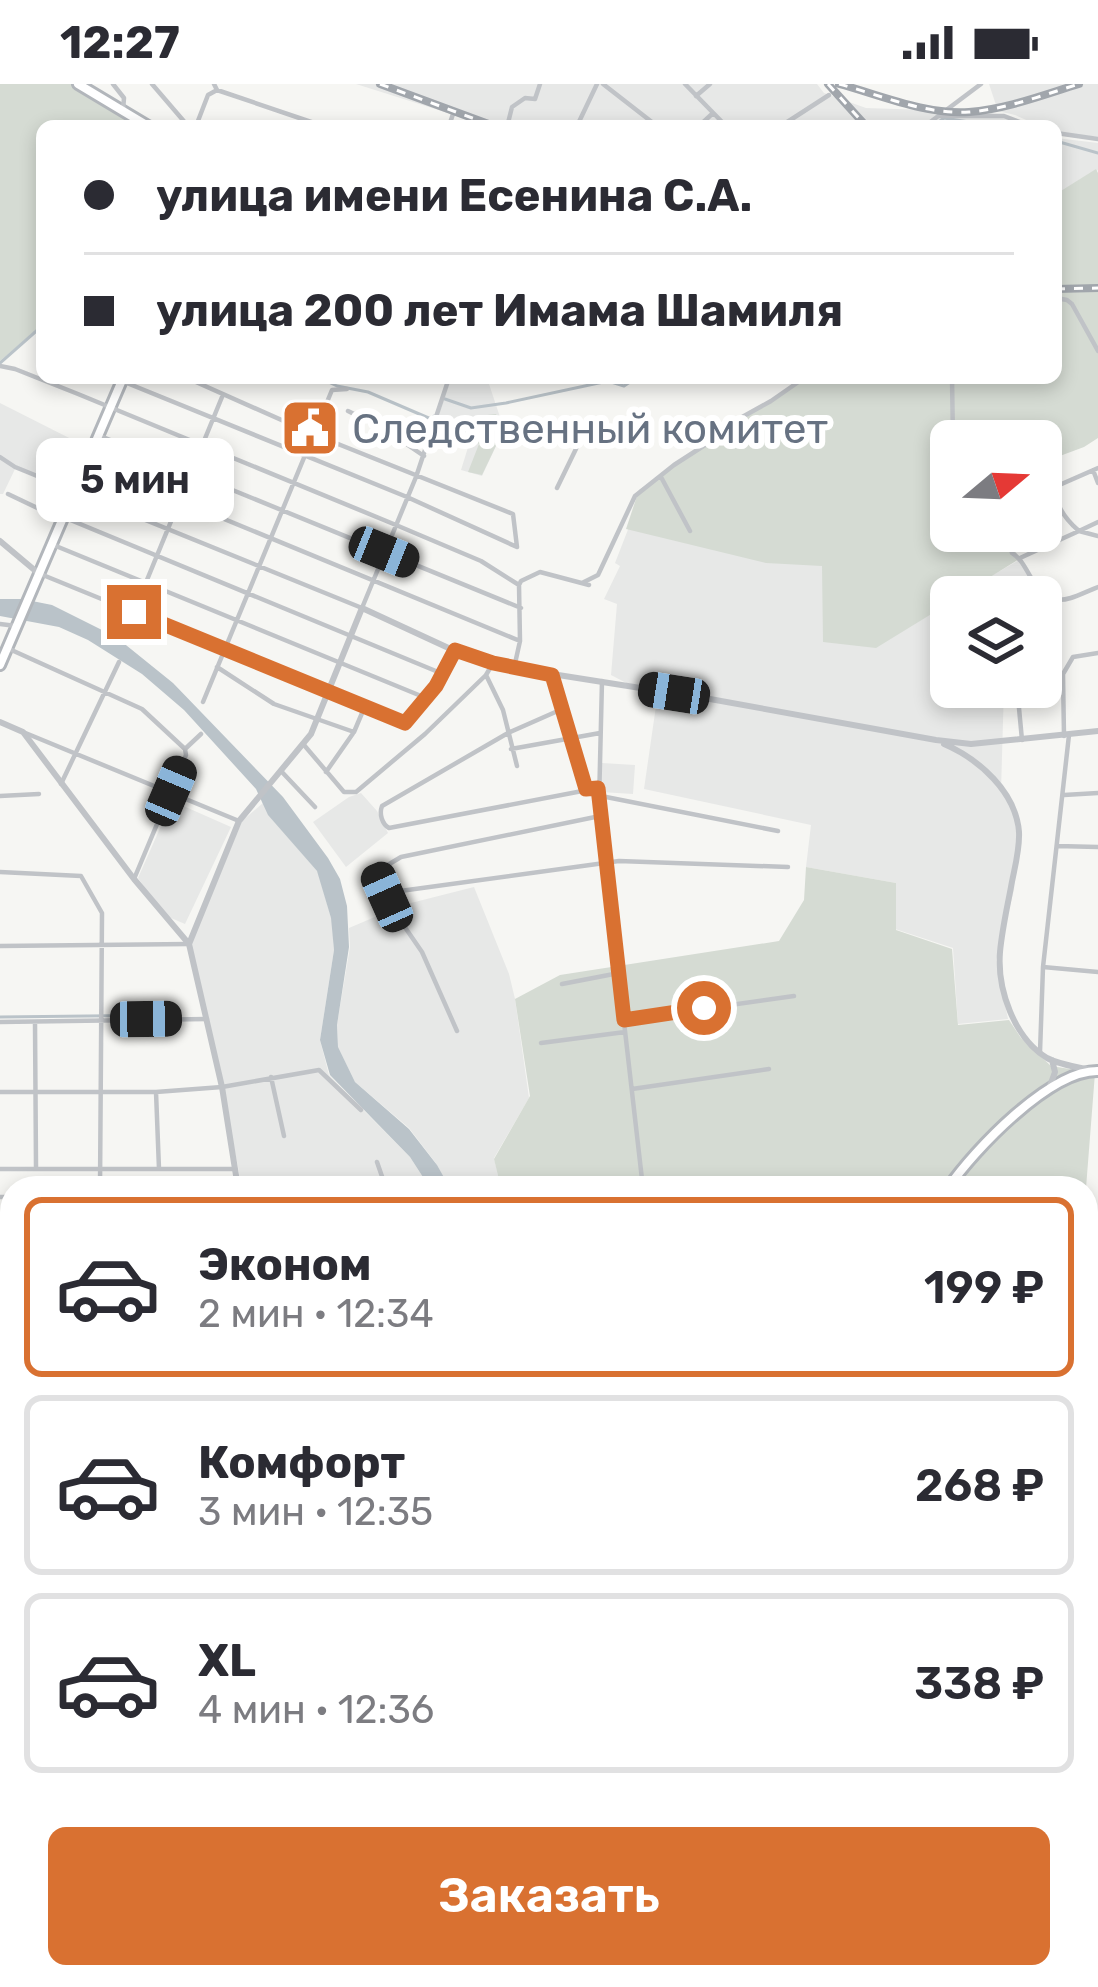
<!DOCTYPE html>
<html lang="ru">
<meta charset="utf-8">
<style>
:root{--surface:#fff;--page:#f7f7f7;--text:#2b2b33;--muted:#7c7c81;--line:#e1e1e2;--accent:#d97131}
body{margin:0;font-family:Rubik,sans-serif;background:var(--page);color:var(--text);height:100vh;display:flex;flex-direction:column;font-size:45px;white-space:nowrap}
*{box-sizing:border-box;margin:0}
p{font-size:39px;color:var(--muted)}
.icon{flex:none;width:66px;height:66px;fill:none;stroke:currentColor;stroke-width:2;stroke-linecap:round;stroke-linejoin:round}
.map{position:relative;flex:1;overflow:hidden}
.panel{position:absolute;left:0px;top:1092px;width:1098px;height:813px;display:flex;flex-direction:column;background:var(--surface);border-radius:36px 36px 0 0;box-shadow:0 6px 18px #0003}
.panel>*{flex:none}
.banner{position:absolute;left:36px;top:36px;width:1026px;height:264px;border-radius:18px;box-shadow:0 6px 18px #0003;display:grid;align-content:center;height:264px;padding:0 48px;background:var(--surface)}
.needle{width:78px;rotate:71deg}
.buttons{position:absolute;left:930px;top:336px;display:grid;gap:24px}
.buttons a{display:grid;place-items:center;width:132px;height:132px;border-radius:18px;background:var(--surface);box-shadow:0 6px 18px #0003;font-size:60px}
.end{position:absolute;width:54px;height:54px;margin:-27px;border:15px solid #d97131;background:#fff;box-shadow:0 0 0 6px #fff}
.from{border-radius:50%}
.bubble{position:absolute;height:84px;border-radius:18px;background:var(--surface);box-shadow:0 6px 18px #0003;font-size:39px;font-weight:600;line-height:84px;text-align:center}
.car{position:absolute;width:36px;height:72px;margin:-36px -18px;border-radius:15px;box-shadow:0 0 9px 3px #0007;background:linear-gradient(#222 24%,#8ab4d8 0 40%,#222 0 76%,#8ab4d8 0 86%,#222 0)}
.banner b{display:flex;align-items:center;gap:42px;height:114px;font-size:45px}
.banner b+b{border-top:3px solid var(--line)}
.banner i{width:30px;height:30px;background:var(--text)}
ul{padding:21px 0 0;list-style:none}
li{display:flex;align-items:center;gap:36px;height:180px;margin:0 24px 18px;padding:0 24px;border:6px solid var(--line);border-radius:18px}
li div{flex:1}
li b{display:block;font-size:45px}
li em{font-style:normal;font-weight:600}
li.selected{border-color:var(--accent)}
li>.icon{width:108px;height:108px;stroke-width:1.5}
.action{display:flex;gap:24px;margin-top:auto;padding:24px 48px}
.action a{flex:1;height:138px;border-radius:18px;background:var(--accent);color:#fff;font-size:48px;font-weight:600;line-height:138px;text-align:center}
.status{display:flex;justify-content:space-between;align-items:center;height:84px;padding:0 60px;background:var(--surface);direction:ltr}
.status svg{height:33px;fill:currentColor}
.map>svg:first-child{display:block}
.built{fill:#e7e8e7}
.green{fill:#d5dbd3}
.water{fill:#bac3c9}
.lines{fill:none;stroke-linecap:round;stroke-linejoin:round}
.stream{stroke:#bac3c9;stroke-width:3}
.secondary-casing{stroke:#b2b6bb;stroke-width:14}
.minor{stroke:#c0c3c7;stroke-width:4.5}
.tertiary{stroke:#c0c3c7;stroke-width:6}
.secondary{stroke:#fff;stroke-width:8}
.rail-casing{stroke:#a1a6ac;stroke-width:8}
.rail{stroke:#fff;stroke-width:3;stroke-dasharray:9;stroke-linecap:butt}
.route{stroke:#d97131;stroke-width:15}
.labels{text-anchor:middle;stroke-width:12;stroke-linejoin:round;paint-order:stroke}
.poi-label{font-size:42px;fill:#677282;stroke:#fff;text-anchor:start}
</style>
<div class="status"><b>12:27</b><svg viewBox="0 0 49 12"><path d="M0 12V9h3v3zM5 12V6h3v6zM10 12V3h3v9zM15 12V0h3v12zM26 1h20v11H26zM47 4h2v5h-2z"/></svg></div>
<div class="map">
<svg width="1098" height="1903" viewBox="0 0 1098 1903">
<rect width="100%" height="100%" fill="#f6f6f3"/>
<path class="built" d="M 356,0 L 817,0 L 824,9 L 866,24 L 989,28 L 1025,42 L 489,42 Z
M 989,0 L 1098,0 L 1098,53 L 1056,48 L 1056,42 L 1040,42 L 1015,31 L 998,27 Z
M 1056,54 L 1098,59 L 1098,86 L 1056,118 Z
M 451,294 L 487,294 L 504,345 L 482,392 L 461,386 L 470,357 L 436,340 Z
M 0,319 L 87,363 L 70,405 L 16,383 L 3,410 L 0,410 Z
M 629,443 L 824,477 L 951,515 L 951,603 L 1004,603 L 1001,707 L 1013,725 L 1018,763 L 1014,806 L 996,876 L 1008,935 L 958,940 L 953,864 L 895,845 L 896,799 L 806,783 L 811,741 L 644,705 L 657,615 L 611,591 L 617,520 L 604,515 L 620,482 L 615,479 Z
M 1021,475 L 1030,496 L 1029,513 L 954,513 Z
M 602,679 L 635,681 L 633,710 L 601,708 Z
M 361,709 L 377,727 L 388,749 L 346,783 L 313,738 L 349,713 Z
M 172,717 L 231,743 L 185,840 L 164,831 L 138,794 Z
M 263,719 L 269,731 L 318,788 L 332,837 L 334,866 L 320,956 L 329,991 L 410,1073 L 430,1104 L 240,1104 L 239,1088 L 221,998 L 190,863 L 242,737 Z
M 474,803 L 509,890 L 515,915 L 529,1014 L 494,1074 L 501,1104 L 450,1104 L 435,1078 L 409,1044 L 355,998 L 338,964 L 337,940 L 350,863 L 349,844 L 403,821 Z"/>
<path class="green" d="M 0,0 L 79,0 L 142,38 L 140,42 L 42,42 L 42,241 L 0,277 Z
M 1096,85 L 1098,89 L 1098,354 L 1084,363 L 1041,379 L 1041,357 L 951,357 L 951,447 L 997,447 L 1021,474 L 958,513 L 951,513 L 951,518 L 876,564 L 823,558 L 822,482 L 766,479 L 626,445 L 639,406 L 804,294 L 1056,294 L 1056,110 Z
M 496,330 L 504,345 L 482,391 L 468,388 L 479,360 L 467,352 L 478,332 Z
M 806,783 L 896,799 L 896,846 L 952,865 L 958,941 L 1009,936 L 1021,954 L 1051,982 L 1095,989 L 1086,1104 L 501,1104 L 494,1075 L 530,1012 L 515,915 L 560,891 L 779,857 L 804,816 Z
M 1098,1218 L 1098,1386 L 1086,1394 L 1086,1221 Z"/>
<path class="water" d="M 0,515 L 22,515 L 52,521 L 116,553 L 173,599 L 283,713 L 328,774 L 340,795 L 347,822 L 349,863 L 337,941 L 338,963 L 355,998 L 409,1045 L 437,1081 L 450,1104 L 430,1104 L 410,1073 L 330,991 L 320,956 L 334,866 L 331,834 L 317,787 L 268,731 L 256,705 L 184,626 L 142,590 L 88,556 L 59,543 L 0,532 Z"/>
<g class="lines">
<path class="stream" d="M 933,42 L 944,34 L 994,42
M 1056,57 L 1098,69
M 0,279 L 42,242
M 320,294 L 337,302 L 368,308 L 431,335 L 434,332
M 445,315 L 471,324 L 506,319 L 608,297 L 624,302 L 636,294
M 0,933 L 175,931
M 0,1735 L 12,1720
M 212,1903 L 219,1893"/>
<g class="secondary-casing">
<path id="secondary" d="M 78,0 L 148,42
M 0,581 L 123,294
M 948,1104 C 974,1066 1050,986 1098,987
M 0,1620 L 12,1615"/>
</g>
<path class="minor" d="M 113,0 L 124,14 L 123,26
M 152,0 L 188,42
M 214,0 L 217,6 L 323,42
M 603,0 L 657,42
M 685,0 L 726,42
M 696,12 L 710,0
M 939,32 L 1004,32 L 1030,42
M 196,42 L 208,11 L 217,6
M 449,42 L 453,30
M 515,42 L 508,39 L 512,23 L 525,14 L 535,15 L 540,0
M 577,42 L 597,0
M 699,42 L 712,30
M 781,42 L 829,11
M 858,42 L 873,42
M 925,42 L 981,0
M 1056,49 L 1098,55
M 1056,214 L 1067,216 L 1072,220 L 1098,267
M 0,282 L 15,285 L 78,310 L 396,441 L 481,477 L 519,501
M 187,294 L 313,350 L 513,430 L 517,463
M 952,294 L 953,357
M 122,297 L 407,413 L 517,463
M 348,327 L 384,345 L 424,372
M 98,351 L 521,524
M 0,373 L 15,383 L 362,524 L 416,393 L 449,294
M 86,378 L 520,557
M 1093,386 L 1098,399
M 661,393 L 690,447
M 557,404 L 590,336
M 1053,404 C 1056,421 1066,436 1079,447 L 1098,438
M 1041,409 L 1098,384
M 8,410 L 50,430 L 68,435 L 443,590
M 1002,447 L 1008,456 L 1012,469 C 1022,476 1024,482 1030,492 C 1052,528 1066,516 1098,503
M 51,460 L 426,614
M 1020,474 L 1079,447 L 1098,452
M 38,489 L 405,639 L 436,603 L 455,567
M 582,499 L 598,491 L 635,412 L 674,381 L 722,350 L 735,337 L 771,317 L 804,294
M 519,501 L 521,497 L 540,488 L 589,501
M 0,540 L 16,542
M 124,552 L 222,313
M 7,564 L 142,625 L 185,665
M 217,583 L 274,620 L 354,648
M 514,584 L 520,557 L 519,501
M 486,591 L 503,626 L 517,682
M 552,591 L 587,705
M 602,597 L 599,720 L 643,1104
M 1017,603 L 1022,656
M 203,618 L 332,306 L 347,305
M 560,626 L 508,649 L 382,722 C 379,730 382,740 389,744 L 598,704
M 23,648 L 239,737
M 1064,652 L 1063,590 L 1073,573 L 1098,569
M 304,661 L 344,708 L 356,708 L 425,650 L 486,591 L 493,579
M 511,665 L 600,649
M 281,687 L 315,723
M 326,688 L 354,648 L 365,622
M 61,700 L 119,578
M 1064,711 L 1098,709
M 0,712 L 39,710
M 601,712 L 778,747
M 1057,762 L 1098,763
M 0,788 L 81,792 L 102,829 L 100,1104
M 134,795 L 186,671 L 185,665 L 201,650
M 387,813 L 393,808 L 619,777 L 788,783
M 0,862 L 189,860
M 1043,883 L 1098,888
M 562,900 L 619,889
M 624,936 L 794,912
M 0,938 L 207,935
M 35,939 L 36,1083
M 457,947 L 422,868 L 391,823 L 376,788 L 401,773 L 600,732
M 541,959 L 625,948
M 1040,968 L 1043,883 L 1069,651
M 271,993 L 284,1052
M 632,1005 L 769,985
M 0,1008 L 156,1008 L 222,1003 L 319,986 L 361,1026
M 156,1008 L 159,1085
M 377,1078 L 386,1104
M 0,1085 L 234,1085
M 0,1113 L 12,1113
M 0,1159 L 12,1159
M 0,1185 L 12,1185
M 0,1261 L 12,1261
M 0,1308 L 12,1308
M 0,1355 L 12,1355
M 0,1406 L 12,1406
M 0,1456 L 12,1457
M 0,1482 L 12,1483
M 0,1528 L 12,1528
M 0,1719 L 12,1731
M 0,1796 L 12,1800
M 10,1857 L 12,1858
M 0,1881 L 12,1886
M 28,1893 L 35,1896 L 32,1903
M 96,1893 L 122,1903
M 392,1893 L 402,1903
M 173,1903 L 177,1893
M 209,1903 L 214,1893
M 608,1903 L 608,1893"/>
<path class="tertiary" d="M 0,457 L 38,489
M 0,638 L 23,648 L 134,795 L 189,860 L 222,1003 L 238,1104
M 944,660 C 979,675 1016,708 1019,748 C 1020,766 1014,786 1011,803 C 1007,824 1002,846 1000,868 C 997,905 1014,954 1047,974 C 1060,981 1077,983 1092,986
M 189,860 L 239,737 L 311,650 L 362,524 L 455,567 L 514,584 L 710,615 L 936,656 L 971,660 L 1098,647
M 1050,1002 L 1055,988 L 1052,976
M 0,1233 L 12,1233
M 644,1893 L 655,1903
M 448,1903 L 450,1893"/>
<use href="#secondary" class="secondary"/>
<g class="rail-casing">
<path id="rail" d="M 380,0 L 494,42
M 828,0 L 866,42
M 839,0 C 880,11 926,31 969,28 C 1007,25 1043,11 1079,0
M 1056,205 L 1098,204"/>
</g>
<use href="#rail" class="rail"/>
</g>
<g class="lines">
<path class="route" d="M 134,528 L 405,639 L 436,602 L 455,566 L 493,579 L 552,591 L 586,705 L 598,704 L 624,936 L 704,924"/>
</g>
<defs>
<g id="civic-square" transform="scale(3)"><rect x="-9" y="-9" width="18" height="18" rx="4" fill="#d97131" stroke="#fff"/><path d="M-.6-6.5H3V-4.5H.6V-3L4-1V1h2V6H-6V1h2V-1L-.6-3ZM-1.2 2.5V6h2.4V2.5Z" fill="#fff"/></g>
</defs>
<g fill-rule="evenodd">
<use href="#civic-square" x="310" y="344"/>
</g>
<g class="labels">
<g class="poi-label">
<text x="352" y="359">Следственный комитет</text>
</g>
</g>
</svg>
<div class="buttons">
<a><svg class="needle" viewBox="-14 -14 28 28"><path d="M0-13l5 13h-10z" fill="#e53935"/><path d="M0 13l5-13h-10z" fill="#7c7c81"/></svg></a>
<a><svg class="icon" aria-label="layers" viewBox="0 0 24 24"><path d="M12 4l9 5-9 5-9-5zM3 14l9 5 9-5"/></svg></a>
</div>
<i class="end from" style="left:704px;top:924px"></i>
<i class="end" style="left:134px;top:528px"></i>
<div class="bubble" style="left:36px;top:354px;width:198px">5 мин</div>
<i class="car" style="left:384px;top:468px;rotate:112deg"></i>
<i class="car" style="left:674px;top:609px;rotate:279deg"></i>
<i class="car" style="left:171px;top:707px;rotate:23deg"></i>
<i class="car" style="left:387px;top:813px;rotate:336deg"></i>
<i class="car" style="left:146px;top:935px;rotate:89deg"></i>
<div class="banner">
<b><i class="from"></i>улица имени Есенина С.А.</b>
<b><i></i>улица 200 лет Имама Шамиля</b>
</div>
<section class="panel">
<ul>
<li class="selected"><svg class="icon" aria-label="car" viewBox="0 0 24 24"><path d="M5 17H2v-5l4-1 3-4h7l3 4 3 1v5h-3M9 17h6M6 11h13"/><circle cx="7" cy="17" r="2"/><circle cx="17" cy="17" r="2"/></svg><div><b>Эконом</b><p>2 мин · 12:34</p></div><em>199 ₽</em></li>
<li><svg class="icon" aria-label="car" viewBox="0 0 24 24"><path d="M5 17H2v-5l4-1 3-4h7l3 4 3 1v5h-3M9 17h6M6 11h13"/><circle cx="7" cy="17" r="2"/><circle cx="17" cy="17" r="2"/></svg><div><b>Комфорт</b><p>3 мин · 12:35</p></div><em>268 ₽</em></li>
<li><svg class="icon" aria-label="car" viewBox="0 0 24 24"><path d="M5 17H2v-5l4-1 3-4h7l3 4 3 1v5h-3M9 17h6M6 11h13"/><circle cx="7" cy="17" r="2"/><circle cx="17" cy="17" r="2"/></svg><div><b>XL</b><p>4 мин · 12:36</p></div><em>338 ₽</em></li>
</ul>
<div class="action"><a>Заказать</a></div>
</section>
</div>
